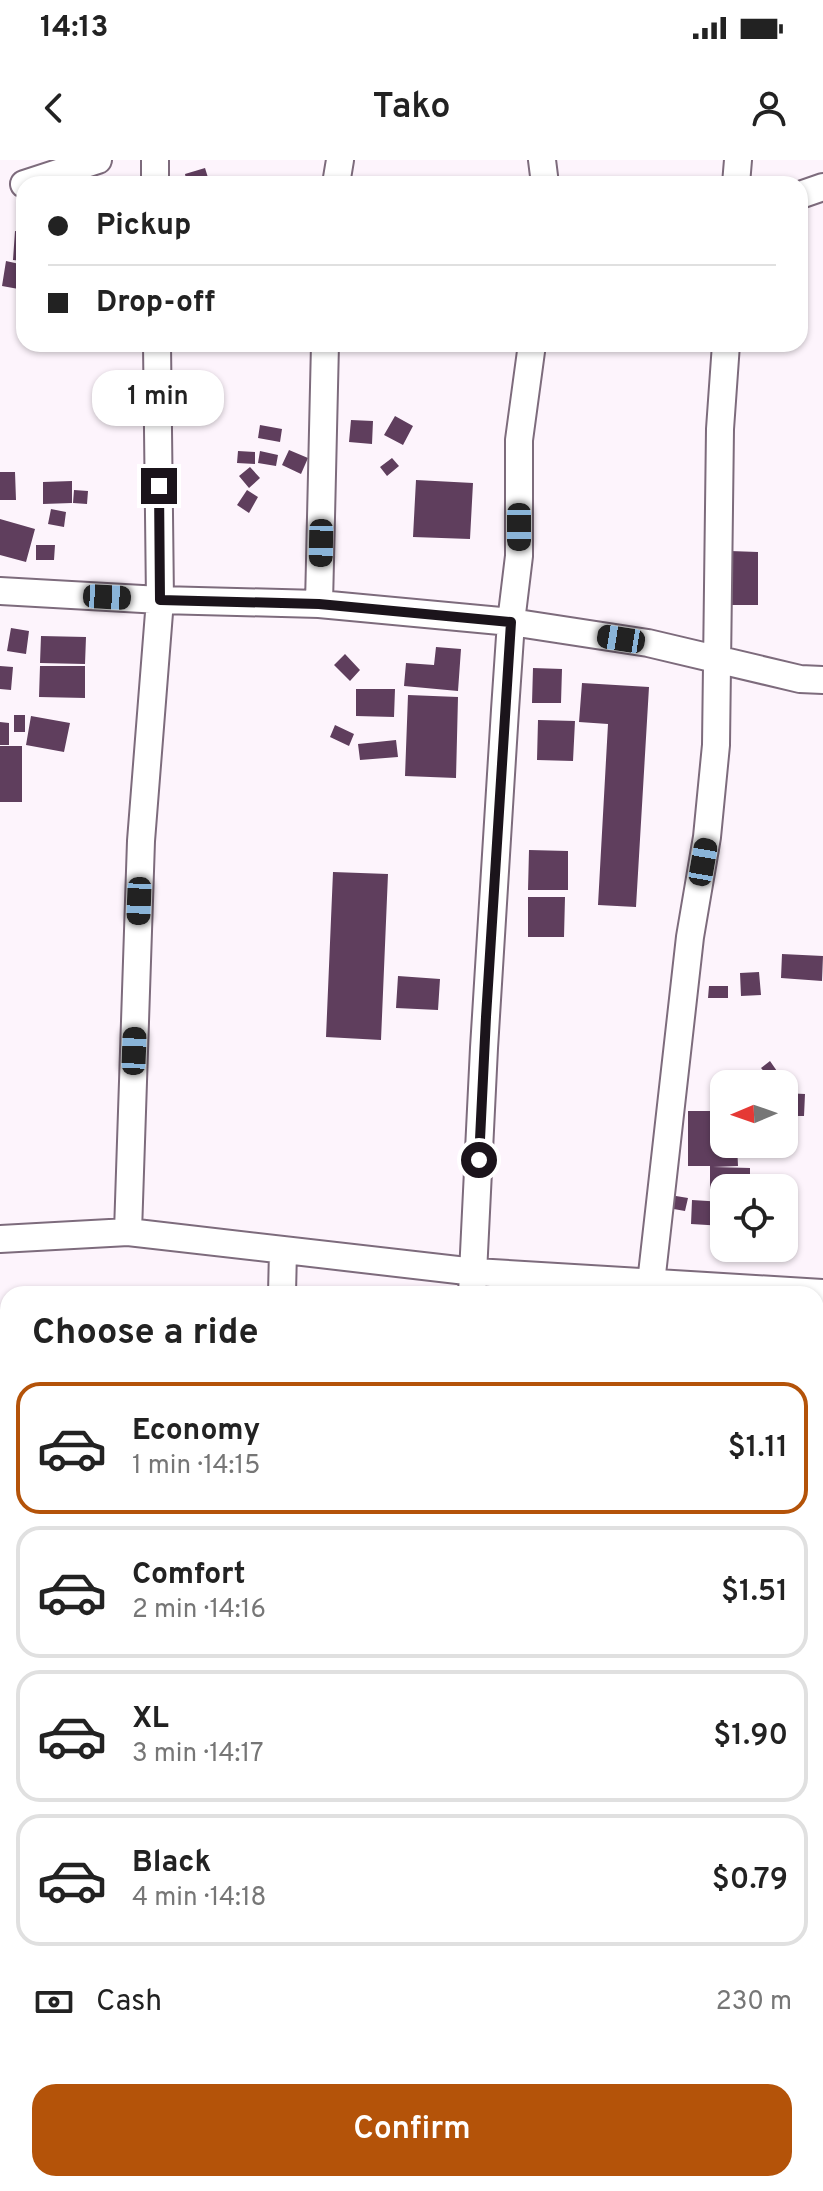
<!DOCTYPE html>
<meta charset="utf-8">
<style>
:root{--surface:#fff;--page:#f6f6f6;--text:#222;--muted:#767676;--line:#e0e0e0;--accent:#b45309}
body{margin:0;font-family:Overpass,sans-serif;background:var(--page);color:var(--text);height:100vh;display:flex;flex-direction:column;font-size:30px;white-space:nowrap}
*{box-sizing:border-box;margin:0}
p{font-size:26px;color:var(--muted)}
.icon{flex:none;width:44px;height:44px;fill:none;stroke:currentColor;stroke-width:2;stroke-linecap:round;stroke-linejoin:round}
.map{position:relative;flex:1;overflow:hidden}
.panel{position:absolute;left:0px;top:1126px;width:824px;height:906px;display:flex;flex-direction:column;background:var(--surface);border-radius:24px 24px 0 0;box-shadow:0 2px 6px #0004}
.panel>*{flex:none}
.top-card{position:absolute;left:16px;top:16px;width:792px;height:176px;border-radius:24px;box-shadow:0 2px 6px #0004;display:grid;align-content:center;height:176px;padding:0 32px;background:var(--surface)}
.needle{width:52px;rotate:268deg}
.tools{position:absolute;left:710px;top:910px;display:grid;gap:16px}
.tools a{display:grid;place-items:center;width:88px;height:88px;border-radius:16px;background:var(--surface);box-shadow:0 2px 6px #0004;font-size:40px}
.end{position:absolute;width:36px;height:36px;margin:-18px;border:10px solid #1b141b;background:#fff;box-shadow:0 0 0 4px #fff}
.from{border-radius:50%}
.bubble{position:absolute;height:56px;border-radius:24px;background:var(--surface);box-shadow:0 2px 6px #0004;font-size:26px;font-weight:600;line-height:56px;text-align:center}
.car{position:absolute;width:24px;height:48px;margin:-24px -12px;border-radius:10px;box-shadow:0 0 6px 2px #0007;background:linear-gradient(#222 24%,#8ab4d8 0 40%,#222 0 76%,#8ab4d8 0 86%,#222 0)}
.top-card b{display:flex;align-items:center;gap:28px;height:76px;font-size:30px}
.top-card b+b{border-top:2px solid var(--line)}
.top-card i{width:20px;height:20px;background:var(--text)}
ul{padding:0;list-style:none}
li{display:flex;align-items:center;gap:24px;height:132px;margin:0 16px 12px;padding:0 16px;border:4px solid var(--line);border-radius:24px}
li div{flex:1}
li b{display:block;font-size:30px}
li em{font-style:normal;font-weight:600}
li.on{border-color:var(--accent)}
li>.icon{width:72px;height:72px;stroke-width:1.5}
h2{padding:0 32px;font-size:36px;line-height:96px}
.pay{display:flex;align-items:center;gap:20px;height:88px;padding:0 32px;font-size:30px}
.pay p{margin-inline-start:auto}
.primary-button{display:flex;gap:16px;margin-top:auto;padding:16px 32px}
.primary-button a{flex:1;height:92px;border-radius:24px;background:var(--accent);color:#fff;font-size:32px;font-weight:600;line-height:92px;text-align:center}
.status{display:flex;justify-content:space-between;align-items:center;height:56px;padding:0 40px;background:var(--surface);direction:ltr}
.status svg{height:22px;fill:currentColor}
header{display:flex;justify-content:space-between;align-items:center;height:104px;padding:0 32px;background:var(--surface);font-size:36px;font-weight:600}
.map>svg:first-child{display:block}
.building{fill:#5f3e5d}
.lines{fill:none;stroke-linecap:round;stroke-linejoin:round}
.minor-casing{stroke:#7d6b7c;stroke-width:30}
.minor{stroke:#fff;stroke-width:26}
.route{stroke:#1b141b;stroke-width:10}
</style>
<div class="status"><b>14:13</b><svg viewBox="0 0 49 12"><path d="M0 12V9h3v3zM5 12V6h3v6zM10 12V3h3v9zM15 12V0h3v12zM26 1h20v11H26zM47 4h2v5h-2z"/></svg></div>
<header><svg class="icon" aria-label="back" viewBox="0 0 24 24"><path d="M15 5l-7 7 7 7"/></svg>Tako<svg class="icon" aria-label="person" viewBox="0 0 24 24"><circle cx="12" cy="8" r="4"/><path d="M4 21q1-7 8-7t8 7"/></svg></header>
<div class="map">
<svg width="823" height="2031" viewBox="0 0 823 2031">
<rect width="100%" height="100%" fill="#fdf4fc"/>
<path class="building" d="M 205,8 L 210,24 L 187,24 L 185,14 Z
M 15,71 L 24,72 L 24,101 L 13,100 Z
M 6,101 L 24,105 L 24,130 L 2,126 Z
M 395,256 L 413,266 L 403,285 L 384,275 Z
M 351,260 L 373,261 L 372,284 L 349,282 Z
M 260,265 L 282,269 L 280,282 L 258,278 Z
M 289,290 L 308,298 L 301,314 L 282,305 Z
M 238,291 L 255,292 L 255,304 L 237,303 Z
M 260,291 L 278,295 L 276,306 L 258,303 Z
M 392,298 L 399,306 L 387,316 L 380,307 Z
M 250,307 L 260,318 L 249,328 L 239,316 Z
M 0,312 L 15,312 L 16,340 L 0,340 Z
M 416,320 L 473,323 L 470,379 L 413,377 Z
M 72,321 L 72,343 L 43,344 L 43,322 Z
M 74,330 L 88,331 L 87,344 L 73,343 Z
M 247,330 L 258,337 L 249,353 L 237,345 Z
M 51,349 L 66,352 L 64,367 L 48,364 Z
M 0,359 L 35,369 L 26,402 L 0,395 Z
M 36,385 L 55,385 L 54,400 L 36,400 Z
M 730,391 L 758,392 L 758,445 L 730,445 Z
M 11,468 L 29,471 L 26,494 L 7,491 Z
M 41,476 L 86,477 L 85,504 L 40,503 Z
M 436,487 L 461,489 L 458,531 L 404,526 L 406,503 L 434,505 Z
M 345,494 L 360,510 L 350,521 L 334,505 Z
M 0,506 L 13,507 L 11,530 L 0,529 Z
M 40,506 L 85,506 L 85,538 L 39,537 Z
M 533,508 L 562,509 L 561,543 L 532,543 Z
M 582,523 L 649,527 L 636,747 L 598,745 L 608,564 L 579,562 Z
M 356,529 L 395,529 L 394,557 L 356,556 Z
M 408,535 L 458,537 L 456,618 L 405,616 Z
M 14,555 L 25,555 L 25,572 L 14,572 Z
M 31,556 L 70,563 L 64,592 L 26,585 Z
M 538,560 L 575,561 L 573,601 L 537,600 Z
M 0,562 L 9,563 L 9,585 L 0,585 Z
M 335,565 L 354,574 L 349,586 L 330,577 Z
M 396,580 L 398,597 L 360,600 L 358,584 Z
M 0,586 L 22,586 L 22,642 L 0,642 Z
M 529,690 L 568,691 L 568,730 L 528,730 Z
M 333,712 L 388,714 L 381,880 L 326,877 Z
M 528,737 L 565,737 L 564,777 L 528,777 Z
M 782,794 L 823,796 L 822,821 L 781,818 Z
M 759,812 L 761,835 L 741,836 L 740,813 Z
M 398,816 L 440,819 L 438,850 L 396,848 Z
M 709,826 L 728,826 L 728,838 L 708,838 Z
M 770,901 L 779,914 L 771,920 L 761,908 Z
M 784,933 L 805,934 L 804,956 L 784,956 Z
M 688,951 L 724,951 L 724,984 L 737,984 L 738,1006 L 713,1007 L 750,1008 L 750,1028 L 710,1029 L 710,1006 L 688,1006 Z
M 670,1035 L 688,1038 L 685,1051 L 668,1048 Z
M 692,1040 L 724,1042 L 724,1066 L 691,1064 Z"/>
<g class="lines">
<g class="minor-casing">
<path id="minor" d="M 155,0 L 155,24
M 542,0 L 545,24
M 24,24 L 98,0
M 336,24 L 340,0
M 736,24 L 738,0
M 800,35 L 823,27
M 0,431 L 160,440 L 319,444 L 511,462 L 648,483 L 800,519 L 823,520
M 319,444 L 325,184
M 128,1072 L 141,681 L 160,440 L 157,184
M 0,1079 L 128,1072 L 475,1112 L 823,1133
M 651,1123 L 690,777 L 707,677 L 716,585 L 720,269 L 726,184
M 282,1134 L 283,1090
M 472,1134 L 484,888 L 505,550 L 511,462 L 519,396 L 519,280 L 532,184
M 0,1680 L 8,1680
M 816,1714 L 823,1714
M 816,1857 L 823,1777
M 426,2031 L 427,2024
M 592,2031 L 592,2024
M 801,2031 L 801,2024"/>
</g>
<use href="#minor" class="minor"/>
</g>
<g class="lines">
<path class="route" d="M 159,326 L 160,440 L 319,444 L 511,462 L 486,857 L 479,1000"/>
</g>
</svg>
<div class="tools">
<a><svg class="needle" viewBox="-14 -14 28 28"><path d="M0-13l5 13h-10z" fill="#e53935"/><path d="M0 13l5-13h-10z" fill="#767676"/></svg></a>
<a><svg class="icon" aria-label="locate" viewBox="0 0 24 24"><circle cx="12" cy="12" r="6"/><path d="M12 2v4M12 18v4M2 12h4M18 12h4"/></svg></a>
</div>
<i class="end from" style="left:479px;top:1000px"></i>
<i class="end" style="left:159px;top:326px"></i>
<div class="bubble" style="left:92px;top:210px;width:132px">1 min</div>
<i class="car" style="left:519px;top:367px;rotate:180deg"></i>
<i class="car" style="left:321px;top:383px;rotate:181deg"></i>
<i class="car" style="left:107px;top:437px;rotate:93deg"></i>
<i class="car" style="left:621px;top:479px;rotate:279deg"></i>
<i class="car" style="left:703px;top:702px;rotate:10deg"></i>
<i class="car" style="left:139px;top:741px;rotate:182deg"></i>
<i class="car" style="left:134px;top:891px;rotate:2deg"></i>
<div class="top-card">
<b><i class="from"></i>Pickup</b>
<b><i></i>Drop-off</b>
</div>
<section class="panel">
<h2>Choose a ride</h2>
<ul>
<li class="on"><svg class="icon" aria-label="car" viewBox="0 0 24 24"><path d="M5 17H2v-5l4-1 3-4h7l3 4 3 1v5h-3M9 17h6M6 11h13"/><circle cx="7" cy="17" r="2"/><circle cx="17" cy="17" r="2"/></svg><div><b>Economy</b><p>1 min · 14:15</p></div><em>$1.11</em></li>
<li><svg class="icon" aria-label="car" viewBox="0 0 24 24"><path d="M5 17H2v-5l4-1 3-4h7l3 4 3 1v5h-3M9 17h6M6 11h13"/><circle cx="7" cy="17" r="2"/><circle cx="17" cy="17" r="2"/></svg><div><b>Comfort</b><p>2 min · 14:16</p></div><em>$1.51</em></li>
<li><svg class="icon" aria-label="car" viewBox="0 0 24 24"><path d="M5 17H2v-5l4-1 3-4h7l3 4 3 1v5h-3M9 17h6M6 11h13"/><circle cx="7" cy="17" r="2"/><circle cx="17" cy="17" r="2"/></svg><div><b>XL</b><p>3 min · 14:17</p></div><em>$1.90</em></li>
<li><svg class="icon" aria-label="car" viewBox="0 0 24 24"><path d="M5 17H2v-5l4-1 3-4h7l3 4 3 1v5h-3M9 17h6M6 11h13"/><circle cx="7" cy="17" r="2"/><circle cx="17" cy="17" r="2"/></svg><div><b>Black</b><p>4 min · 14:18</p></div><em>$0.79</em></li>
</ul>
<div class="pay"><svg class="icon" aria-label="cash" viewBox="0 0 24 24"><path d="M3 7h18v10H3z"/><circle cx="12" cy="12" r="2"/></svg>Cash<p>230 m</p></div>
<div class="primary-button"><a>Confirm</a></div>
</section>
</div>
